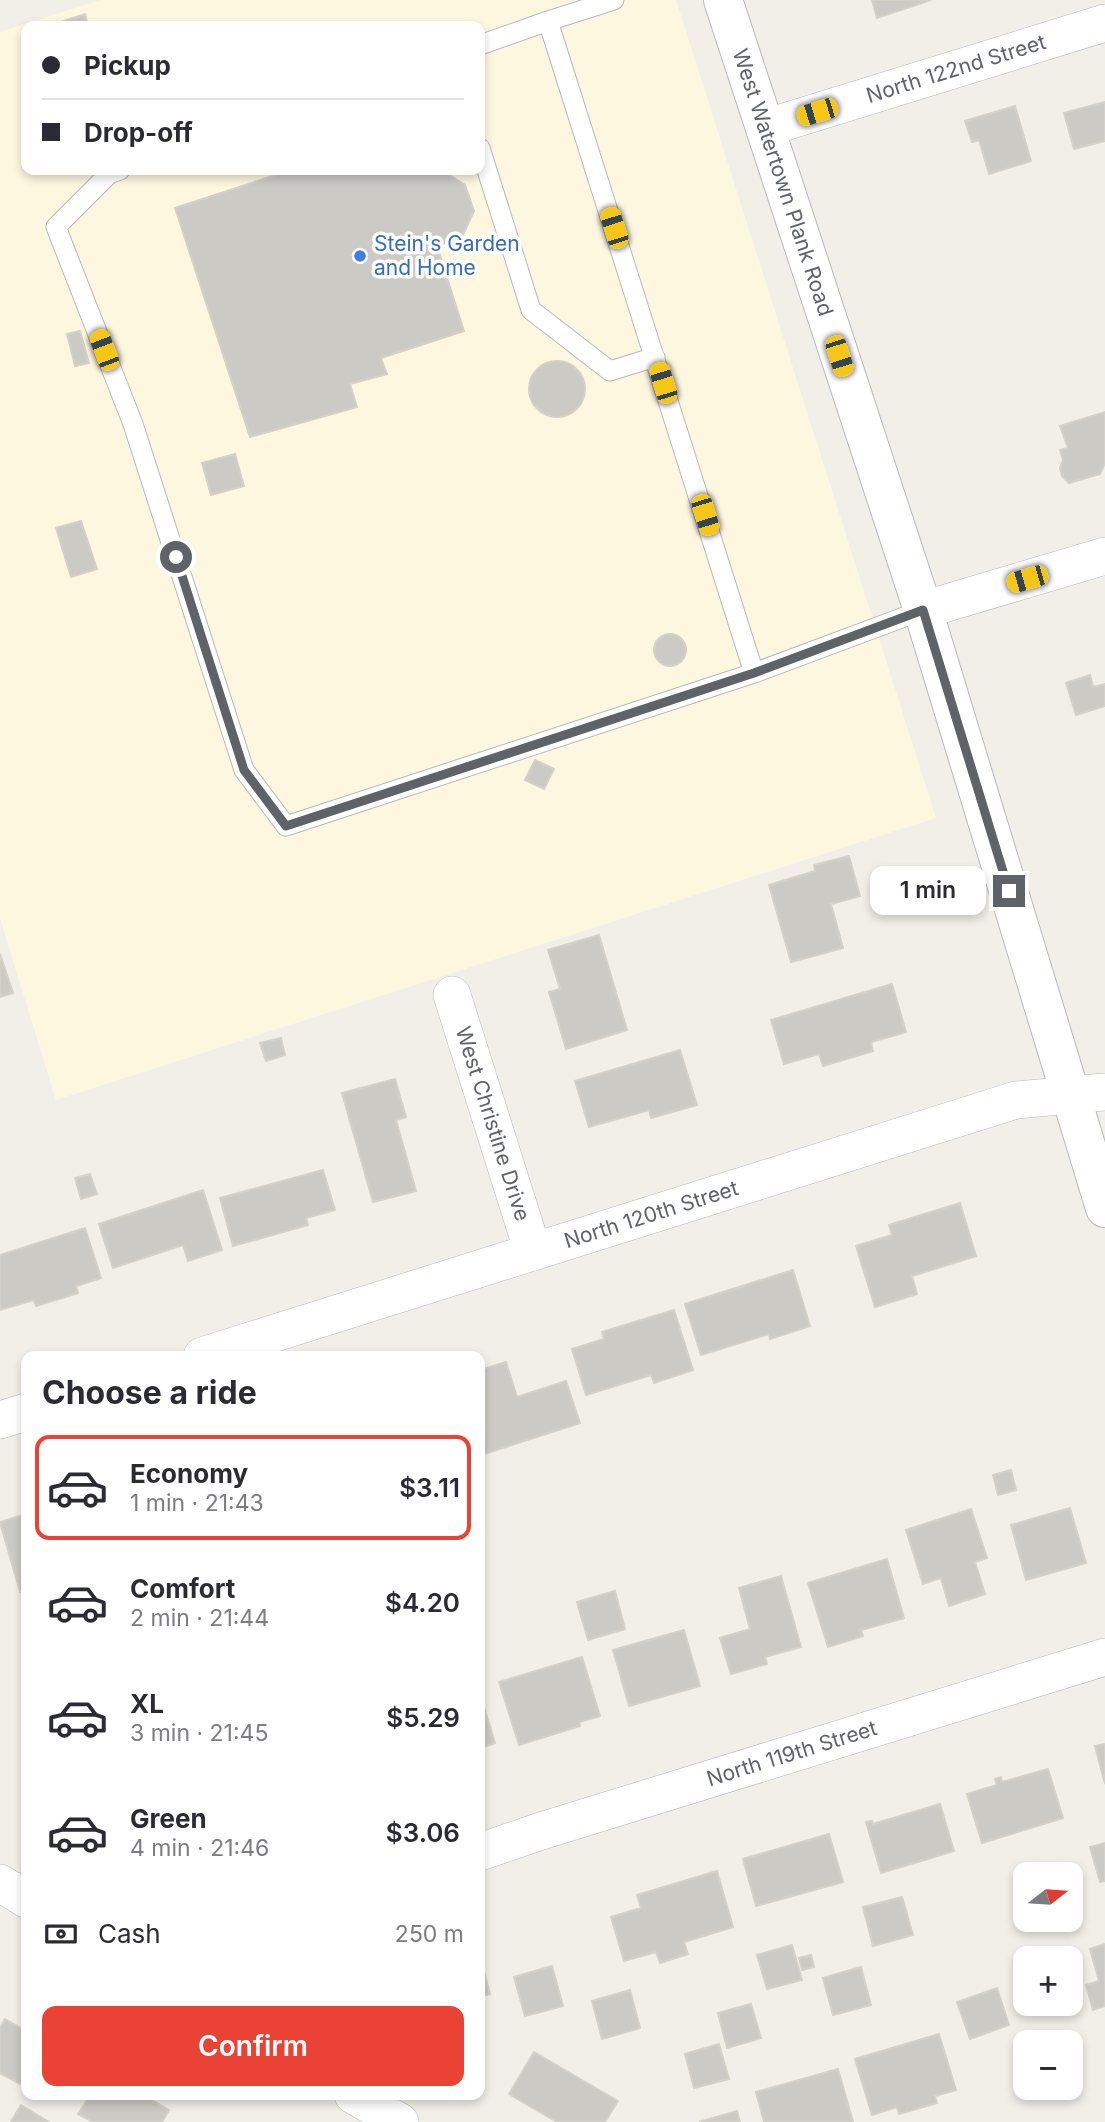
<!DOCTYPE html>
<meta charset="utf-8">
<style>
:root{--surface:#fff;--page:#f7f7f7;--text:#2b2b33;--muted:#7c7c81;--line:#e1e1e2;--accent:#ea4335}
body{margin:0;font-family:Inter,sans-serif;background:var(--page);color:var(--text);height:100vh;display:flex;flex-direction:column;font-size:26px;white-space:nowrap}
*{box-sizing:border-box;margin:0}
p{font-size:23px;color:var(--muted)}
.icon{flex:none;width:38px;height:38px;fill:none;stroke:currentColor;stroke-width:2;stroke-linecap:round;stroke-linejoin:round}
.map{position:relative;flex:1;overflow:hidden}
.panel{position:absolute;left:21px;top:1351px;width:464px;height:749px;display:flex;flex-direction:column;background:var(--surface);border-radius:14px;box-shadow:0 4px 10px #0003}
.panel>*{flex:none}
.hud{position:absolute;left:21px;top:21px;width:464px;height:154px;border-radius:14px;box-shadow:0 4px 10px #0003;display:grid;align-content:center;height:154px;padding:0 21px;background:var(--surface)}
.needle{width:46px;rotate:73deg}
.fabs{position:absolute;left:1013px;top:1862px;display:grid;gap:14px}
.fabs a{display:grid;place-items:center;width:70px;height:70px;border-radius:14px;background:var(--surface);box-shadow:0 4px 10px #0003;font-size:35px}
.end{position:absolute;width:32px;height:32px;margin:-16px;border:9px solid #5f6368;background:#fff;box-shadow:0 0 0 4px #fff}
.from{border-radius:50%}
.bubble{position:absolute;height:49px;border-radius:14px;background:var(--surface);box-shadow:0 4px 10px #0003;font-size:23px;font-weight:600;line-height:49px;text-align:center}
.car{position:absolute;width:21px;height:42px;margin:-21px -10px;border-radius:9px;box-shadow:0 0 5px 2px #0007;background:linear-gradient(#f5c518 24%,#345 0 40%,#f5c518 0 76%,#345 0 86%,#f5c518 0)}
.hud b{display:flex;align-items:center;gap:24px;height:66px;font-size:26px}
.hud b+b{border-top:2px solid var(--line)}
.hud i{width:18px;height:18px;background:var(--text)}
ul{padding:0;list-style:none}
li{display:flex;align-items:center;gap:21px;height:105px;margin:0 14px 10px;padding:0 7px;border:4px solid transparent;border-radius:14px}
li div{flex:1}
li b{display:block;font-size:26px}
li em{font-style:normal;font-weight:600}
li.current{border-color:var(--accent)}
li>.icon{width:63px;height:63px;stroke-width:1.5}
h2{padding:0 21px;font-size:32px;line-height:84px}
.pay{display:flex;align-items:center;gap:18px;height:77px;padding:0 21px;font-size:26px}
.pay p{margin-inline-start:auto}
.primary-button{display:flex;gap:14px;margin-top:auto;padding:14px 21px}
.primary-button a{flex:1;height:80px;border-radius:14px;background:var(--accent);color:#fff;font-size:28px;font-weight:600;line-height:80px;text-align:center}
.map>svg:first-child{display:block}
.commercial{fill:#fef7e0;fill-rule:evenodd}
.building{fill:#cccac5;stroke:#d6d1c6;stroke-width:2}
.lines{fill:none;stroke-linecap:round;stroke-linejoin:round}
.service-casing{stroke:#b5b8bc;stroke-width:21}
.minor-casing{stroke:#b5b8bc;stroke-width:38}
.tertiary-casing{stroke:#b5b8bc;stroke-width:40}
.service{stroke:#fff;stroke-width:19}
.minor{stroke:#fff;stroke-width:37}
.tertiary{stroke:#fff;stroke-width:38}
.route{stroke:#5f6368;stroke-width:9}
.shop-dot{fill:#3f7fe0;stroke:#fff;stroke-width:2.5}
.labels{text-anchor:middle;stroke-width:7;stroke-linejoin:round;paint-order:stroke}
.street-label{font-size:21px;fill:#5f6368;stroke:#fff}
.shop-label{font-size:21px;fill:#366cbe;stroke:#fff;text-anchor:start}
</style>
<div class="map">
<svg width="1105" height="2122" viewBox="0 0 1105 2122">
<rect width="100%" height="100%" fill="#f1efe8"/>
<path class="commercial" d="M 100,0 L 676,0 L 936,818 L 56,1100 L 0,918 L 0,32 ZM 26,26 L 480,26 L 480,170 L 26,170 Z"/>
<path class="building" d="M 872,0 L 931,0 L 877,18 Z
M 85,14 L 88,26 L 49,26 Z
M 1105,102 L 1105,141 L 1074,149 L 1064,113 Z
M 1015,106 L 1031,161 L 989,174 L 979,140 L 972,142 L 965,121 Z
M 291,170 L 441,170 L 465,185 L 474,211 L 462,237 L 437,246 L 464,331 L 381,358 L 387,374 L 350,384 L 357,407 L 250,437 L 175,208 Z
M 80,331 L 89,363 L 75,366 L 67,334 Z
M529 389a28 28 0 1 1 56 0a28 28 0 1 1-56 0Z
M 1105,412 L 1105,463 L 1100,474 L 1069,483 L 1062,476 L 1060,468 L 1063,460 L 1060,450 L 1068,448 L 1060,426 Z
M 235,454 L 244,486 L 211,495 L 202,463 Z
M 81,521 L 97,569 L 71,577 L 56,528 Z
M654 650a16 16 0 1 1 32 0a16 16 0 1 1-32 0Z
M 1090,675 L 1093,687 L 1105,684 L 1105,706 L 1076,715 L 1066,683 Z
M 535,760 L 554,769 L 544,789 L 525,780 Z
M 849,856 L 860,896 L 831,904 L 843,948 L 791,962 L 769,885 L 815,871 L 814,865 Z
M 599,935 L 627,1030 L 566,1049 L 549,992 L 560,989 L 548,950 Z
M 0,954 L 13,993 L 0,997 Z
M 892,984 L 906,1032 L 871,1042 L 873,1051 L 823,1066 L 819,1054 L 784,1064 L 771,1020 Z
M 281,1038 L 285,1055 L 266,1061 L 260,1043 Z
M 680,1050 L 697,1105 L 651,1118 L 649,1110 L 589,1127 L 575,1081 Z
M 395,1079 L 406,1117 L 396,1120 L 416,1191 L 373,1202 L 342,1093 Z
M 323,1170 L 335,1210 L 306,1218 L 308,1225 L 233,1246 L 220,1198 Z
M 90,1174 L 97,1194 L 81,1199 L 75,1178 Z
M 203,1190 L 222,1250 L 188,1261 L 183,1245 L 113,1268 L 99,1224 Z
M 960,1203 L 976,1256 L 912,1276 L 917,1294 L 875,1307 L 856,1246 L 892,1235 L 889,1225 Z
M 85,1228 L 101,1278 L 76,1286 L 78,1293 L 36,1306 L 34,1300 L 0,1310 L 0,1255 Z
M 793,1270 L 810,1326 L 770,1339 L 769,1334 L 701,1355 L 685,1304 Z
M 674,1310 L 693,1370 L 654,1383 L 651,1375 L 586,1395 L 572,1349 L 604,1339 L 602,1332 Z
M 506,1362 L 517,1397 L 566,1381 L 580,1423 L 481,1455 L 480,1370 Z
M 1011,1470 L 1016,1490 L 998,1495 L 993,1475 Z
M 1070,1508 L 1086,1563 L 1026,1580 L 1011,1525 Z
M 971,1509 L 987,1558 L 975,1562 L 985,1594 L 949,1606 L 941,1578 L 923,1584 L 906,1530 Z
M 26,1514 L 26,1590 L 20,1592 L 0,1522 Z
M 887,1559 L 904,1618 L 861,1630 L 863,1636 L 828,1647 L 808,1583 Z
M 781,1576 L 801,1647 L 765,1657 L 767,1664 L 731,1674 L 720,1638 L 750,1629 L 739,1588 Z
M 615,1591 L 625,1629 L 588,1640 L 577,1602 Z
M 684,1630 L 700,1686 L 629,1706 L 613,1650 Z
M 582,1657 L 600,1716 L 579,1722 L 580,1726 L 519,1745 L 499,1682 Z
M 480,1694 L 495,1743 L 480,1748 Z
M 1105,1744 L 1105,1784 L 1095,1746 Z
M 1048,1769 L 1063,1818 L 982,1843 L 967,1794 L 997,1785 L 995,1779 L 1001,1777 L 1002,1782 Z
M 940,1804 L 954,1851 L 881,1873 L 866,1822 L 872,1821 L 873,1824 Z
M 829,1834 L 843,1882 L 756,1906 L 743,1859 Z
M 1105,1843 L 1105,1881 L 1100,1882 L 1090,1847 Z
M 717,1871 L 733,1927 L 684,1942 L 688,1954 L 660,1963 L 656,1952 L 624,1961 L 611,1917 L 641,1908 L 637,1895 Z
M 902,1897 L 913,1935 L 873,1946 L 863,1907 Z
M 1105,1944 L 1105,2006 L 1093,2010 L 1086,1985 L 1099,1981 L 1090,1949 Z
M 792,1945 L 802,1980 L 767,1989 L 757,1955 Z
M 811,1955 L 814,1967 L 802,1970 L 799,1958 Z
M 480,1957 L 490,1994 L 480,1997 Z
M 552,1966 L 563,2006 L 525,2016 L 514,1977 Z
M 861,1967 L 871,2005 L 833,2015 L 823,1978 Z
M 997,1988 L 1009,2025 L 970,2039 L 957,2002 Z
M 630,1990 L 640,2028 L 602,2039 L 592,2001 Z
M 751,2004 L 761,2038 L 727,2048 L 718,2013 Z
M 5,2019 L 26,2031 L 26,2087 L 0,2073 L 0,2028 Z
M 939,2034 L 956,2090 L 935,2096 L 937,2103 L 899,2114 L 897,2107 L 872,2115 L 855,2059 Z
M 719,2044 L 729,2079 L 694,2088 L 685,2054 Z
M 534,2052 L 618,2101 L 605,2122 L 557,2122 L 509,2094 Z
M 838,2069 L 853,2122 L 764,2122 L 756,2092 Z
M 90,2095 L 143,2095 L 169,2110 L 162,2122 L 93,2122 L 78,2114 Z
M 21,2105 L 49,2122 L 11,2122 Z
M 737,2111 L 740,2122 L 699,2122 Z"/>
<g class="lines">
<g class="service-casing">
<path id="service" d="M 614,0 L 548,21 L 754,673 L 923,610
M 480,45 L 548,21
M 480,148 L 531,310 L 610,371 L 655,357
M 120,170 L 109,174 L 56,227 L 133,424 L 244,770 L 286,826 L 754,673"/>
</g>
<g class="minor-casing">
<g id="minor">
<path id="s1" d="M 765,128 L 1105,23"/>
<path d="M 923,610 L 1105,556"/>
<path id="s2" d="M 452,995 L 533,1252"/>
<path id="s3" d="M 202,1356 L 1016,1100 L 1105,1092"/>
<path d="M 0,1420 L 26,1412"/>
<path id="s4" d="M 480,1852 L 538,1832 L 1105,1657"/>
<path d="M 0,1883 L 26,1899"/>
<path d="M 353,2095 L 400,2122"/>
</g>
</g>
<g class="tertiary-casing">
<g id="tertiary">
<path id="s5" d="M 723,0 L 923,610 L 1105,1208"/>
</g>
</g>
<use href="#service" class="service"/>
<use href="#minor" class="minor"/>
<use href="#tertiary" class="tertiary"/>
</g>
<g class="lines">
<path class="route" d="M 176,557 L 244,770 L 286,826 L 754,673 L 923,610 L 1009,891"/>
</g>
<circle class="shop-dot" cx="360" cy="256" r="7"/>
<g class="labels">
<g class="street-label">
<text dy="7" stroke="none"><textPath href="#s1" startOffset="200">North 122nd Street</textPath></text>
<text dy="7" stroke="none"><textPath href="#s5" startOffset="192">West Watertown Plank Road</textPath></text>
<text dy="7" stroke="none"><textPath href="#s2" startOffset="135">West Christine Drive</textPath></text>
<text dy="7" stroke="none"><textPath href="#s3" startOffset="471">North 120th Street</textPath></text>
<text dy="7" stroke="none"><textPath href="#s4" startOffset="327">North 119th Street</textPath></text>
</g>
<g class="shop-label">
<text x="374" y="251">Stein's Garden<tspan x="374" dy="24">and Home</tspan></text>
</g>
</g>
</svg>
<div class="fabs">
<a><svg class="needle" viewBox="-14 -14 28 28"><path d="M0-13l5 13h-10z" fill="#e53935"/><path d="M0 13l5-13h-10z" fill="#7c7c81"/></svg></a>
<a>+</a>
<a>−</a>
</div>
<i class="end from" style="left:176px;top:557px"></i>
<i class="end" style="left:1009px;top:891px"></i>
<div class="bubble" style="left:870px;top:866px;width:116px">1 min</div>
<i class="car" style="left:817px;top:112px;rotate:253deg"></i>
<i class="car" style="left:614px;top:228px;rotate:342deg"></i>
<i class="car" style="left:104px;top:350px;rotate:339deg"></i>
<i class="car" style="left:839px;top:356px;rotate:162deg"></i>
<i class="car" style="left:663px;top:383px;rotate:343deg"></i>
<i class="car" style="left:705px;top:515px;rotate:163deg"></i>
<i class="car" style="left:1027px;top:579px;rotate:254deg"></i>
<div class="hud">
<b><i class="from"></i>Pickup</b>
<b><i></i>Drop-off</b>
</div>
<section class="panel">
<h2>Choose a ride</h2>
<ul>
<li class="current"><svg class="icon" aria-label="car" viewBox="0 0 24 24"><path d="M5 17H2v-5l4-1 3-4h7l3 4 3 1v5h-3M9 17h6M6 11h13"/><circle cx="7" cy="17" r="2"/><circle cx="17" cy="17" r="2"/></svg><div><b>Economy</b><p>1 min · 21:43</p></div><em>$3.11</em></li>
<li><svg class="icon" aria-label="car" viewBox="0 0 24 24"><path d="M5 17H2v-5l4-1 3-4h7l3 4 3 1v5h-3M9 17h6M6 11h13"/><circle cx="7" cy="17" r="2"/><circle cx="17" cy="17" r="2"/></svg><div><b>Comfort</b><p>2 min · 21:44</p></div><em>$4.20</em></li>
<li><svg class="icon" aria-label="car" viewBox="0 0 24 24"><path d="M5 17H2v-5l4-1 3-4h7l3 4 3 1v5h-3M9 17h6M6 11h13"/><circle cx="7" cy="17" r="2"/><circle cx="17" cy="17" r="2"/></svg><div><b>XL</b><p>3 min · 21:45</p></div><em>$5.29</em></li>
<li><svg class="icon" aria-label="car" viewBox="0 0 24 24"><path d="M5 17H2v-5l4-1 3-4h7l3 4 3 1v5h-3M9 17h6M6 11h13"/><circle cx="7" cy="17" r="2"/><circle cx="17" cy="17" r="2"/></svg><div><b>Green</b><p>4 min · 21:46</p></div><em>$3.06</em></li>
</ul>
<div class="pay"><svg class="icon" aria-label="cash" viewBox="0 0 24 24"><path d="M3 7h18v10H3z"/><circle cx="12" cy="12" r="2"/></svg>Cash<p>250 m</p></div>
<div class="primary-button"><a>Confirm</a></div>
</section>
</div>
